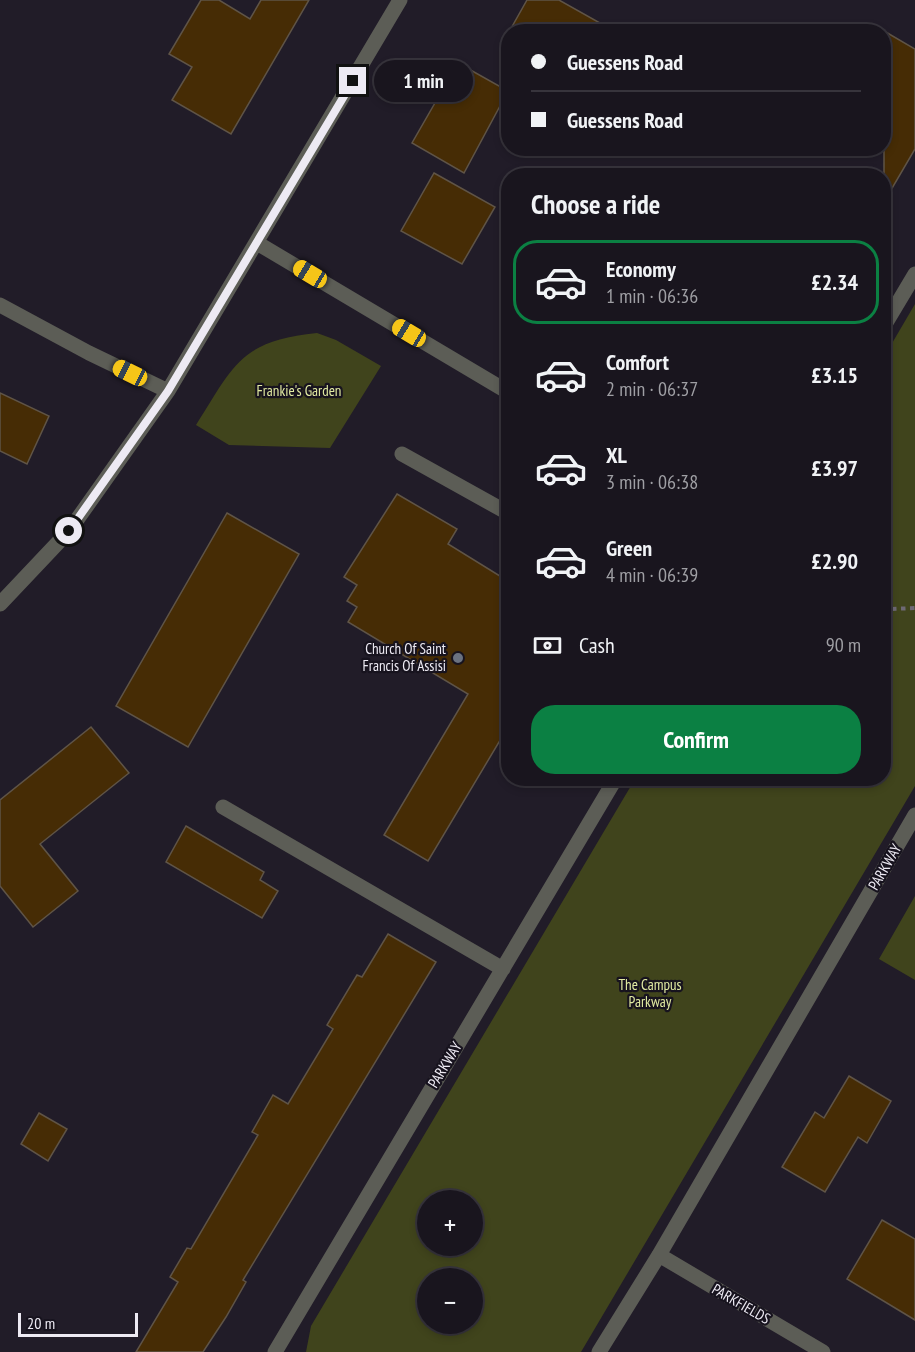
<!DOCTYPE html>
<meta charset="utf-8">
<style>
:root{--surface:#19151e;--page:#26222b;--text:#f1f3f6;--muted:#9f9fa4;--line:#37343c;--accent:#0b8043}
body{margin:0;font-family:"PT Sans Narrow",sans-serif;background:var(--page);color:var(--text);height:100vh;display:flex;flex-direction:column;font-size:22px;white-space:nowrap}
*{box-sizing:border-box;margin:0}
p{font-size:20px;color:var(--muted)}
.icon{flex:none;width:33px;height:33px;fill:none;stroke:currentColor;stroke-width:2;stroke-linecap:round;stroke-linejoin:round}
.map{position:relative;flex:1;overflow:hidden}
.details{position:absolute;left:501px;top:168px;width:390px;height:618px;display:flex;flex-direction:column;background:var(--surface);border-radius:24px;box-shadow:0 3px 9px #0003,0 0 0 2px var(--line)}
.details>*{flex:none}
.hud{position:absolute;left:501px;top:24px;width:390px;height:132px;border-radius:24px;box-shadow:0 3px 9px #0003,0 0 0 2px var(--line);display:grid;align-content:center;height:132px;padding:0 30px;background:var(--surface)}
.controls{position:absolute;left:417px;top:1190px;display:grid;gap:12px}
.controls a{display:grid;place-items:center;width:66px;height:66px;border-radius:50%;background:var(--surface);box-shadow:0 3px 9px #0003,0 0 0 2px var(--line);font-size:30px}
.scale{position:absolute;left:18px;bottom:15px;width:120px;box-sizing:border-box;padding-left:6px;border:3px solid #edeaf3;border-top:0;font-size:16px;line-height:21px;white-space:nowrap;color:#edeaf3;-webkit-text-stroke:4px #17131e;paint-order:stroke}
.end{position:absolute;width:27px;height:27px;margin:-14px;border:8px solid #edeaf3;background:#111;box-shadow:0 0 0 3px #111}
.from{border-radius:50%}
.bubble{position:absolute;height:42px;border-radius:21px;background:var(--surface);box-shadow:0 3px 9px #0003,0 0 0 2px var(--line);font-size:20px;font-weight:600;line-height:42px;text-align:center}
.car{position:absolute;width:18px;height:36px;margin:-18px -9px;border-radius:8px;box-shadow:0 0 4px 2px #0007;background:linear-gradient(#f5c518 24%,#345 0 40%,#f5c518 0 76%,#345 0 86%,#f5c518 0)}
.hud b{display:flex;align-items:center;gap:21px;height:57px;font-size:22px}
.hud b+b{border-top:2px solid var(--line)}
.hud i{width:15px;height:15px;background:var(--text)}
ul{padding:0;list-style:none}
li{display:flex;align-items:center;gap:18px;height:84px;margin:0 12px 9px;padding:0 18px;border:3px solid transparent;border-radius:24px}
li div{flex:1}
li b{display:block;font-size:22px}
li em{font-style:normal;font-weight:600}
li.active{border-color:var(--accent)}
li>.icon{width:54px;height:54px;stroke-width:1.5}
h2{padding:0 30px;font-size:27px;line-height:72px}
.pay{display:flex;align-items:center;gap:15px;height:66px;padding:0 30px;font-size:22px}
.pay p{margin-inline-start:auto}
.button{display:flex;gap:12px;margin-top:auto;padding:12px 30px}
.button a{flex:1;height:69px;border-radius:24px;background:var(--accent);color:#fff;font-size:24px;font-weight:600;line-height:69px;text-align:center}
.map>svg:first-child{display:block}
.green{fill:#40441c;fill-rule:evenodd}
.building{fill:#462c05;stroke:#5f5447;stroke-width:1.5}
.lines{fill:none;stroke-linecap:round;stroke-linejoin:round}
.path{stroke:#6e6974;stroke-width:4;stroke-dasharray:4.5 4.5;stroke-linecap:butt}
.minor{stroke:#5c5d56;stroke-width:15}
.route{stroke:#edeaf3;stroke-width:8}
.worship-dot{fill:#6b7280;stroke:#17131e;stroke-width:2}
.labels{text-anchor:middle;stroke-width:4.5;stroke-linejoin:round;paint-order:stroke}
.park-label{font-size:15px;fill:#e1eaa1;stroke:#17131e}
.poi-label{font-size:15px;fill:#edeaf3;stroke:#17131e;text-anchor:end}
.street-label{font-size:15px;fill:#edeaf3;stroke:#17131e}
</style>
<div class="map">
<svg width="915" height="1352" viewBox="0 0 915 1352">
<rect width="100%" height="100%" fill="#211c28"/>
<path class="green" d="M 915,304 L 915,786 L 581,1352 L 306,1352 L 311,1326 L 635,779 L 884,778 L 884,357 ZM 428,1200 L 472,1200 L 472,1245 L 428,1245 ZM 428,1278 L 472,1278 L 472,1323 L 428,1323 Z
M 317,333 L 336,340 L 381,366 L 330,448 L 229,445 L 196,425 C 234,365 240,341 317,333 Z
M 915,896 L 915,980 L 879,959 Z"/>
<path class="building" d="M 201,0 L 219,0 L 250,19 L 261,0 L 309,0 L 231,134 L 172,100 L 192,67 L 169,54 Z
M 527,0 L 559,0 L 616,32 L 509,32 Z
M 884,31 L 915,49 L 915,149 L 884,202 Z
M 458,63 L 508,91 L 464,173 L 412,143 Z
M 434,173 L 495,207 L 462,264 L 401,231 Z
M 0,393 L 49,416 L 27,464 L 0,451 Z
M 397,494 L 457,529 L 448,544 L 508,581 L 508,727 L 428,861 L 384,835 L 468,694 L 348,622 L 357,607 L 347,601 L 357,585 L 344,577 Z
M 227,513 L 299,554 L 188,747 L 116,706 Z
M 91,727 L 129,773 L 40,844 L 78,891 L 33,927 L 0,886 L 0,800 Z
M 186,826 L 264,872 L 260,880 L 278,891 L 262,918 L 166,862 Z
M 388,934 L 436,962 L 243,1280 L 246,1282 L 226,1317 L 203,1352 L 136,1352 L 178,1282 L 170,1277 L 187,1248 L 191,1249 L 258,1135 L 252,1132 L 273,1095 L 288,1104 L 333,1029 L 327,1025 L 357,975 L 362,977 Z
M 849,1076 L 891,1101 L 867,1143 L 858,1137 L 825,1192 L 782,1167 L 815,1112 L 824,1118 Z
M 39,1113 L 67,1129 L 48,1161 L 21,1144 Z
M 882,1220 L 915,1239 L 915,1320 L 847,1279 Z"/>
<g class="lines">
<path class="path" d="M 884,596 C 895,605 892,616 884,626
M 892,609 L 915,608"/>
<path class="minor" d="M 257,243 L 508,392
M 0,305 L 89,353 L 168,391
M 884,326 L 915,274
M 402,454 L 508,513
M 0,604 L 69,531 L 168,391 L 400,0
M 223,807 L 503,969
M 659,1255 L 823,1352
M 275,1352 L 616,778
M 599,1352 L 659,1255 L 915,815"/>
</g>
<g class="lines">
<path class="route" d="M 69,531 L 168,391 L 353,81"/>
</g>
<circle class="worship-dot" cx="458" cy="658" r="6"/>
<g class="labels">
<g class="park-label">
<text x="299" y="396">Frankie's Garden</text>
<text x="650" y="990">The Campus<tspan x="650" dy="17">Parkway</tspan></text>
</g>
<g class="poi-label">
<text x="446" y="654">Church Of Saint<tspan x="446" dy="17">Francis Of Assisi</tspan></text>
</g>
<g class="street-label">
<text transform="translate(885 867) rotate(-60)" y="5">PARKWAY</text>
<text transform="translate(445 1065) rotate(-59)" y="5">PARKWAY</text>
<text transform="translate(741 1304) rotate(30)" y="5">PARKFIELDS</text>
</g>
</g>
</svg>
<div class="controls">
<a>+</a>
<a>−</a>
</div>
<div class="scale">20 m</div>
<i class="end from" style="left:69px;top:531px"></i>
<i class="end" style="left:353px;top:81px"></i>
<div class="bubble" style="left:374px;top:60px;width:99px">1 min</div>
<i class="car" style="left:310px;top:274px;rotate:301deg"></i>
<i class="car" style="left:409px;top:333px;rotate:301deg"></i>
<i class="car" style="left:130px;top:373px;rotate:296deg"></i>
<div class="hud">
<b><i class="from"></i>Guessens Road</b>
<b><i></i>Guessens Road</b>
</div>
<section class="details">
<h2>Choose a ride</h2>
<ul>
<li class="active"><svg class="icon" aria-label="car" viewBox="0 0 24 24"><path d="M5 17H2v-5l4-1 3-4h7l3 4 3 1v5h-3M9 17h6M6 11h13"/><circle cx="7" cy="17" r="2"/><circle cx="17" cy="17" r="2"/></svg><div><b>Economy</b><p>1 min · 06:36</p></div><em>£2.34</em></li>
<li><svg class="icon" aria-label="car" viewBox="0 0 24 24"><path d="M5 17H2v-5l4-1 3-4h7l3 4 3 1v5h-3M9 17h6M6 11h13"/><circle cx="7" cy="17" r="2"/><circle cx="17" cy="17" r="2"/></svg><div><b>Comfort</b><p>2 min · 06:37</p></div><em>£3.15</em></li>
<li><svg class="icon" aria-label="car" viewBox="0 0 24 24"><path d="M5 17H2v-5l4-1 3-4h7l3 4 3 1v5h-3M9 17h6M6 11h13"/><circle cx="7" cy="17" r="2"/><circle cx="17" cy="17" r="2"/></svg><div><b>XL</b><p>3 min · 06:38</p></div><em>£3.97</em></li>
<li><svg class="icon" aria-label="car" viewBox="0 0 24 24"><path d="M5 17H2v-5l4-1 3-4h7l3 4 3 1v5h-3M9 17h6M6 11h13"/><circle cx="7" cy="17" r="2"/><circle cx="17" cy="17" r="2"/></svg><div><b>Green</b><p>4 min · 06:39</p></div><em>£2.90</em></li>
</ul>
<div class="pay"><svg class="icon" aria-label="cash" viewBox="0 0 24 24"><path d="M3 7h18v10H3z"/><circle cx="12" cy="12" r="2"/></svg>Cash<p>90 m</p></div>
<div class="button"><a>Confirm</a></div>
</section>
</div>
